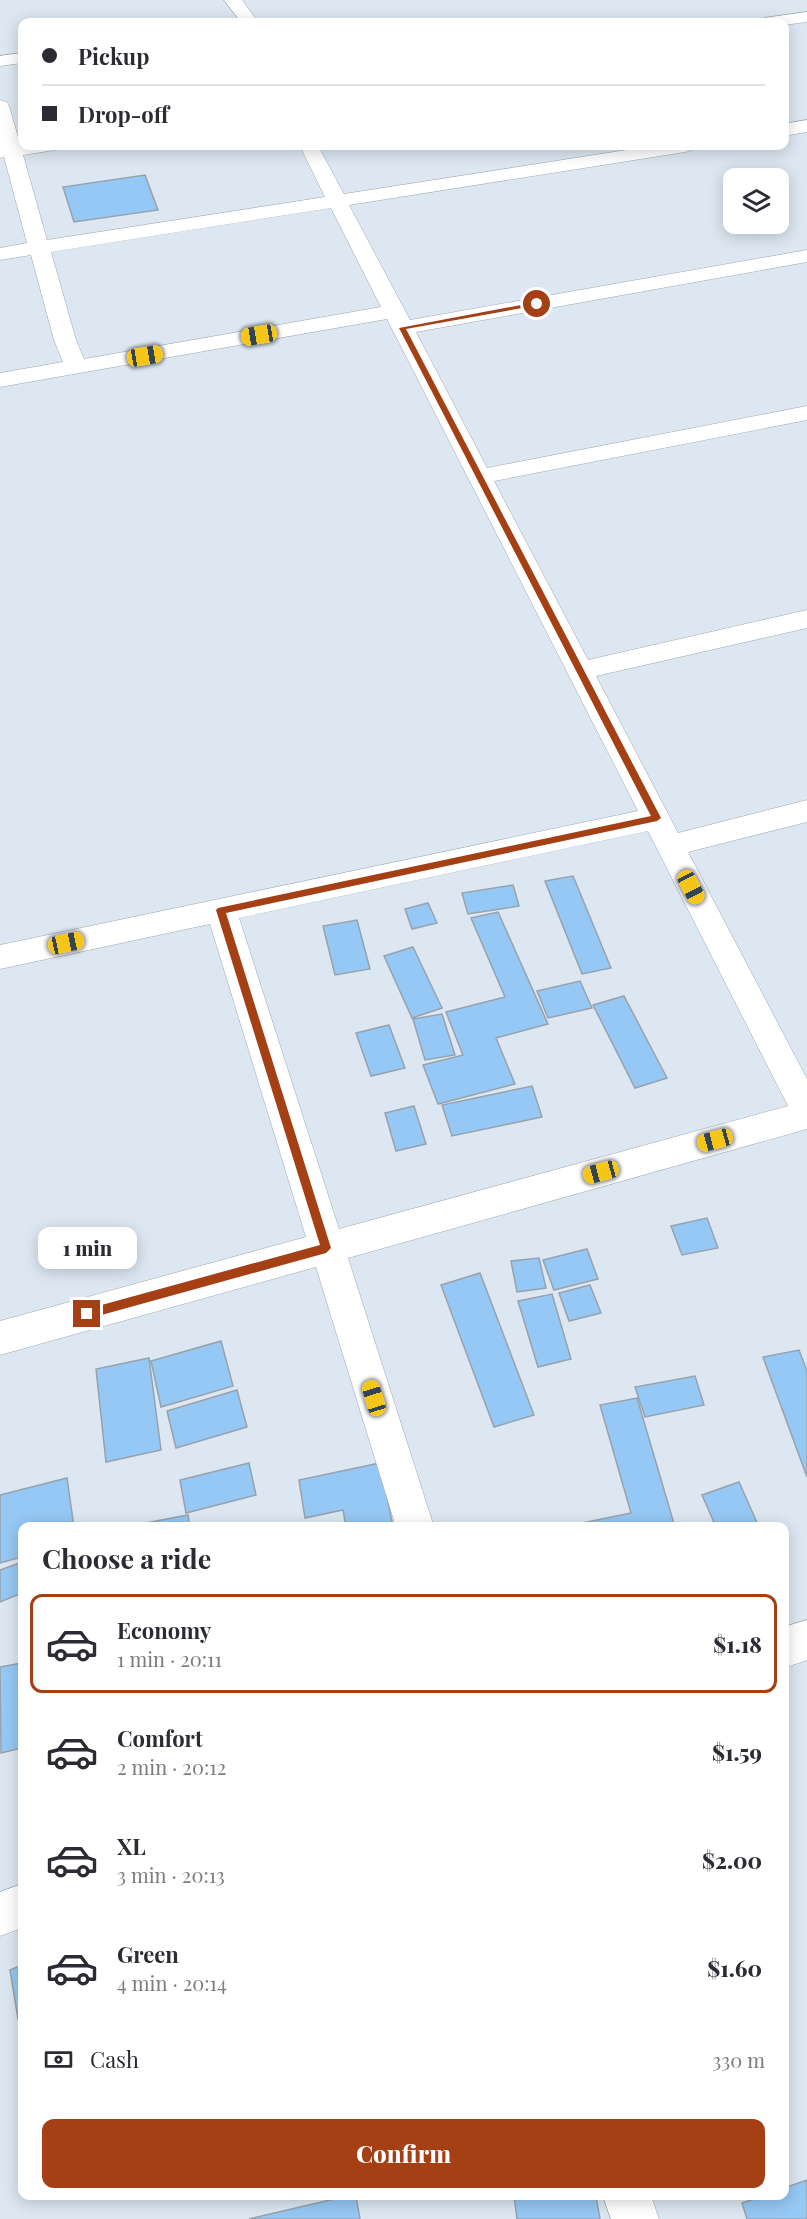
<!DOCTYPE html>
<meta charset="utf-8">
<style>
:root{--surface:#fff;--page:#f7f7f7;--text:#2b2b33;--muted:#7c7c81;--line:#e1e1e2;--accent:#a53f14}
body{margin:0;font-family:"Playfair Display",serif;background:var(--page);color:var(--text);height:100vh;display:flex;flex-direction:column;font-size:22px;white-space:nowrap}
*{box-sizing:border-box;margin:0}
p{font-size:20px;color:var(--muted)}
.icon{flex:none;width:33px;height:33px;fill:none;stroke:currentColor;stroke-width:2;stroke-linecap:round;stroke-linejoin:round}
.map{position:relative;flex:1;overflow:hidden}
.side{position:absolute;left:18px;top:1522px;width:771px;height:678px;display:flex;flex-direction:column;background:var(--surface);border-radius:12px;box-shadow:0 3px 15px #0003}
.side>*{flex:none}
.guide{position:absolute;left:18px;top:18px;width:771px;height:132px;border-radius:12px;box-shadow:0 3px 15px #0003;display:grid;align-content:center;height:132px;padding:0 24px;background:var(--surface)}
.fabs{position:absolute;left:723px;top:168px;display:grid;gap:12px}
.fabs a{display:grid;place-items:center;width:66px;height:66px;border-radius:12px;background:var(--surface);box-shadow:0 3px 15px #0003;font-size:30px}
.end{position:absolute;width:27px;height:27px;margin:-14px;border:8px solid #a53f14;background:#fff;box-shadow:0 0 0 3px #fff}
.from{border-radius:50%}
.bubble{position:absolute;height:42px;border-radius:12px;background:var(--surface);box-shadow:0 3px 15px #0003;font-size:20px;font-weight:800;line-height:42px;text-align:center}
.car{position:absolute;width:18px;height:36px;margin:-18px -9px;border-radius:8px;box-shadow:0 0 4px 2px #0007;background:linear-gradient(#f5c518 24%,#345 0 40%,#f5c518 0 76%,#345 0 86%,#f5c518 0)}
.guide b{display:flex;align-items:center;gap:21px;height:57px;font-size:22px}
.guide b+b{border-top:2px solid var(--line)}
.guide i{width:15px;height:15px;background:var(--text)}
ul{padding:0;list-style:none}
li{display:flex;align-items:center;gap:18px;height:99px;margin:0 12px 9px;padding:0 12px;border:3px solid transparent;border-radius:12px}
li div{flex:1}
li b{display:block;font-size:22px}
li em{font-style:normal;font-weight:800}
li.current{border-color:var(--accent)}
li>.icon{width:54px;height:54px;stroke-width:1.5}
h2{padding:0 24px;font-size:27px;line-height:72px}
.pay{display:flex;align-items:center;gap:15px;height:66px;padding:0 24px;font-size:22px}
.pay p{margin-inline-start:auto}
.cta{display:flex;gap:12px;margin-top:auto;padding:12px 24px}
.cta a{flex:1;height:69px;border-radius:12px;background:var(--accent);color:#fff;font-size:24px;font-weight:800;line-height:69px;text-align:center}
.map>svg:first-child{display:block}
.building{fill:#95c8f4;stroke:#98a2ac;stroke-width:1.5}
.lines{fill:none;stroke-linecap:round;stroke-linejoin:round}
.minor-casing{stroke:#9ca7b0;stroke-width:1}
.minor{fill:#fff;fill-rule:evenodd}
.route{fill:#a53f14}
</style>
<div class="map">
<svg width="807" height="2219" viewBox="0 0 807 2219">
<rect width="100%" height="100%" fill="#dce7f1"/>
<path class="building" d="M 145,175 L 158,210 L 74,222 L 63,187 Z
M 573,876 L 611,968 L 582,974 L 545,881 Z
M 513,885 L 519,906 L 468,914 L 462,893 Z
M 428,903 L 437,923 L 412,929 L 405,909 Z
M 498,912 L 548,1024 L 496,1038 L 515,1084 L 438,1104 L 423,1065 L 463,1055 L 446,1012 L 505,997 L 471,918 Z
M 357,920 L 370,969 L 335,975 L 323,926 Z
M 413,947 L 442,1008 L 412,1018 L 384,956 Z
M 580,981 L 592,1008 L 548,1018 L 537,991 Z
M 624,996 L 667,1078 L 635,1088 L 593,1005 Z
M 442,1014 L 455,1055 L 425,1060 L 413,1019 Z
M 389,1025 L 405,1068 L 371,1076 L 356,1033 Z
M 532,1086 L 542,1117 L 452,1136 L 442,1105 Z
M 414,1106 L 426,1144 L 396,1151 L 385,1113 Z
M 707,1218 L 718,1248 L 682,1255 L 671,1226 Z
M 587,1249 L 598,1279 L 554,1290 L 543,1260 Z
M 539,1258 L 546,1288 L 517,1292 L 511,1261 Z
M 480,1273 L 534,1415 L 494,1427 L 441,1285 Z
M 590,1285 L 601,1313 L 569,1321 L 559,1293 Z
M 552,1294 L 571,1359 L 538,1367 L 518,1301 Z
M 221,1341 L 233,1386 L 161,1407 L 151,1361 Z
M 799,1350 L 807,1371 L 807,1477 L 763,1357 Z
M 149,1358 L 161,1450 L 106,1462 L 96,1369 Z
M 695,1376 L 704,1405 L 645,1417 L 635,1387 Z
M 237,1390 L 247,1427 L 176,1448 L 167,1411 Z
M 637,1398 L 675,1527 L 563,1527 L 631,1513 L 600,1405 Z
M 249,1463 L 256,1495 L 186,1513 L 180,1480 Z
M 380,1463 L 393,1527 L 346,1527 L 343,1510 L 305,1518 L 299,1480 Z
M 67,1478 L 74,1527 L 22,1527 L 22,1557 L 0,1563 L 0,1495 Z
M 739,1482 L 759,1527 L 716,1527 L 702,1495 Z
M 188,1515 L 190,1527 L 125,1527 Z
M 22,1562 L 22,1593 L 0,1602 L 0,1570 Z
M 22,1663 L 22,1748 L 1,1753 L 0,1667 Z
M 22,1965 L 22,2018 L 18,2019 L 10,1970 Z
M 807,2180 L 807,2219 L 747,2219 L 742,2203 L 763,2196 L 784,2196 L 784,2188 Z
M 347,2196 L 356,2196 L 360,2219 L 249,2219 Z
M 514,2196 L 596,2196 L 600,2219 L 517,2219 Z"/>
<g class="lines">
<g class="minor-casing">
<path id="minor" d="M 224,0 L 242,0 L 258,22 L 241,22 Z
M 807,12 L 807,22 L 784,25 L 784,22 L 761,22 L 764,18 Z
M 22,53 L 22,63 L 0,66 L 0,56 Z
M 0,100 L 7,102 L 9,106 L 20,144 L 58,146 L 55,150 L 23,155 L 47,240 L 325,197 L 300,146 L 318,146 L 344,194 L 652,146 L 695,146 L 692,150 L 685,152 L 349,205 L 410,320 L 807,250 L 807,262 L 416,332 L 487,468 L 807,406 L 807,420 L 494,481 L 588,660 L 807,610 L 807,628 L 596,676 L 678,833 L 807,800 L 807,822 L 688,852 L 807,1079 L 807,1129 L 348,1258 L 434,1527 L 396,1527 L 316,1267 L 0,1355 L 0,1321 L 306,1237 L 210,924 L 0,969 L 0,945 L 638,811 L 387,319 L 0,387 L 0,373 L 63,362 L 54,340 L 31,255 L 0,260 L 0,248 L 27,243 L 4,157 L 0,158 ZM 331,208 L 381,307 L 84,359 L 76,340 L 51,252 ZM 648,831 L 788,1106 L 339,1229 L 239,918 Z
M 807,120 L 807,132 L 784,136 L 784,124 Z
M 807,1620 L 807,1660 L 784,1668 L 784,1627 Z
M 22,1884 L 22,1928 L 0,1936 L 0,1892 Z
M 603,2196 L 651,2196 L 659,2219 L 611,2219 Z"/>
</g>
<use href="#minor" class="minor"/>
</g>
<path class="route" d="M 537,302 L 539,305 L 406,329 L 661,818 L 657,821 L 226,913 L 331,1248 L 326,1253 L 87,1319 L 83,1318 L 83,1311 L 87,1309 L 320,1245 L 216,910 L 218,908 L 651,816 L 399,328 Z"/>
</svg>
<div class="fabs">
<a><svg class="icon" aria-label="layers" viewBox="0 0 24 24"><path d="M12 4l9 5-9 5-9-5zM3 14l9 5 9-5"/></svg></a>
</div>
<i class="end from" style="left:537px;top:304px"></i>
<i class="end" style="left:87px;top:1314px"></i>
<div class="bubble" style="left:38px;top:1227px;width:99px">1 min</div>
<i class="car" style="left:259px;top:335px;rotate:260deg"></i>
<i class="car" style="left:145px;top:356px;rotate:80deg"></i>
<i class="car" style="left:691px;top:887px;rotate:152deg"></i>
<i class="car" style="left:66px;top:943px;rotate:78deg"></i>
<i class="car" style="left:715px;top:1140px;rotate:255deg"></i>
<i class="car" style="left:601px;top:1172px;rotate:255deg"></i>
<i class="car" style="left:374px;top:1398px;rotate:343deg"></i>
<div class="guide">
<b><i class="from"></i>Pickup</b>
<b><i></i>Drop-off</b>
</div>
<section class="side">
<h2>Choose a ride</h2>
<ul>
<li class="current"><svg class="icon" aria-label="car" viewBox="0 0 24 24"><path d="M5 17H2v-5l4-1 3-4h7l3 4 3 1v5h-3M9 17h6M6 11h13"/><circle cx="7" cy="17" r="2"/><circle cx="17" cy="17" r="2"/></svg><div><b>Economy</b><p>1 min · 20:11</p></div><em>$1.18</em></li>
<li><svg class="icon" aria-label="car" viewBox="0 0 24 24"><path d="M5 17H2v-5l4-1 3-4h7l3 4 3 1v5h-3M9 17h6M6 11h13"/><circle cx="7" cy="17" r="2"/><circle cx="17" cy="17" r="2"/></svg><div><b>Comfort</b><p>2 min · 20:12</p></div><em>$1.59</em></li>
<li><svg class="icon" aria-label="car" viewBox="0 0 24 24"><path d="M5 17H2v-5l4-1 3-4h7l3 4 3 1v5h-3M9 17h6M6 11h13"/><circle cx="7" cy="17" r="2"/><circle cx="17" cy="17" r="2"/></svg><div><b>XL</b><p>3 min · 20:13</p></div><em>$2.00</em></li>
<li><svg class="icon" aria-label="car" viewBox="0 0 24 24"><path d="M5 17H2v-5l4-1 3-4h7l3 4 3 1v5h-3M9 17h6M6 11h13"/><circle cx="7" cy="17" r="2"/><circle cx="17" cy="17" r="2"/></svg><div><b>Green</b><p>4 min · 20:14</p></div><em>$1.60</em></li>
</ul>
<div class="pay"><svg class="icon" aria-label="cash" viewBox="0 0 24 24"><path d="M3 7h18v10H3z"/><circle cx="12" cy="12" r="2"/></svg>Cash<p>330 m</p></div>
<div class="cta"><a>Confirm</a></div>
</section>
</div>
